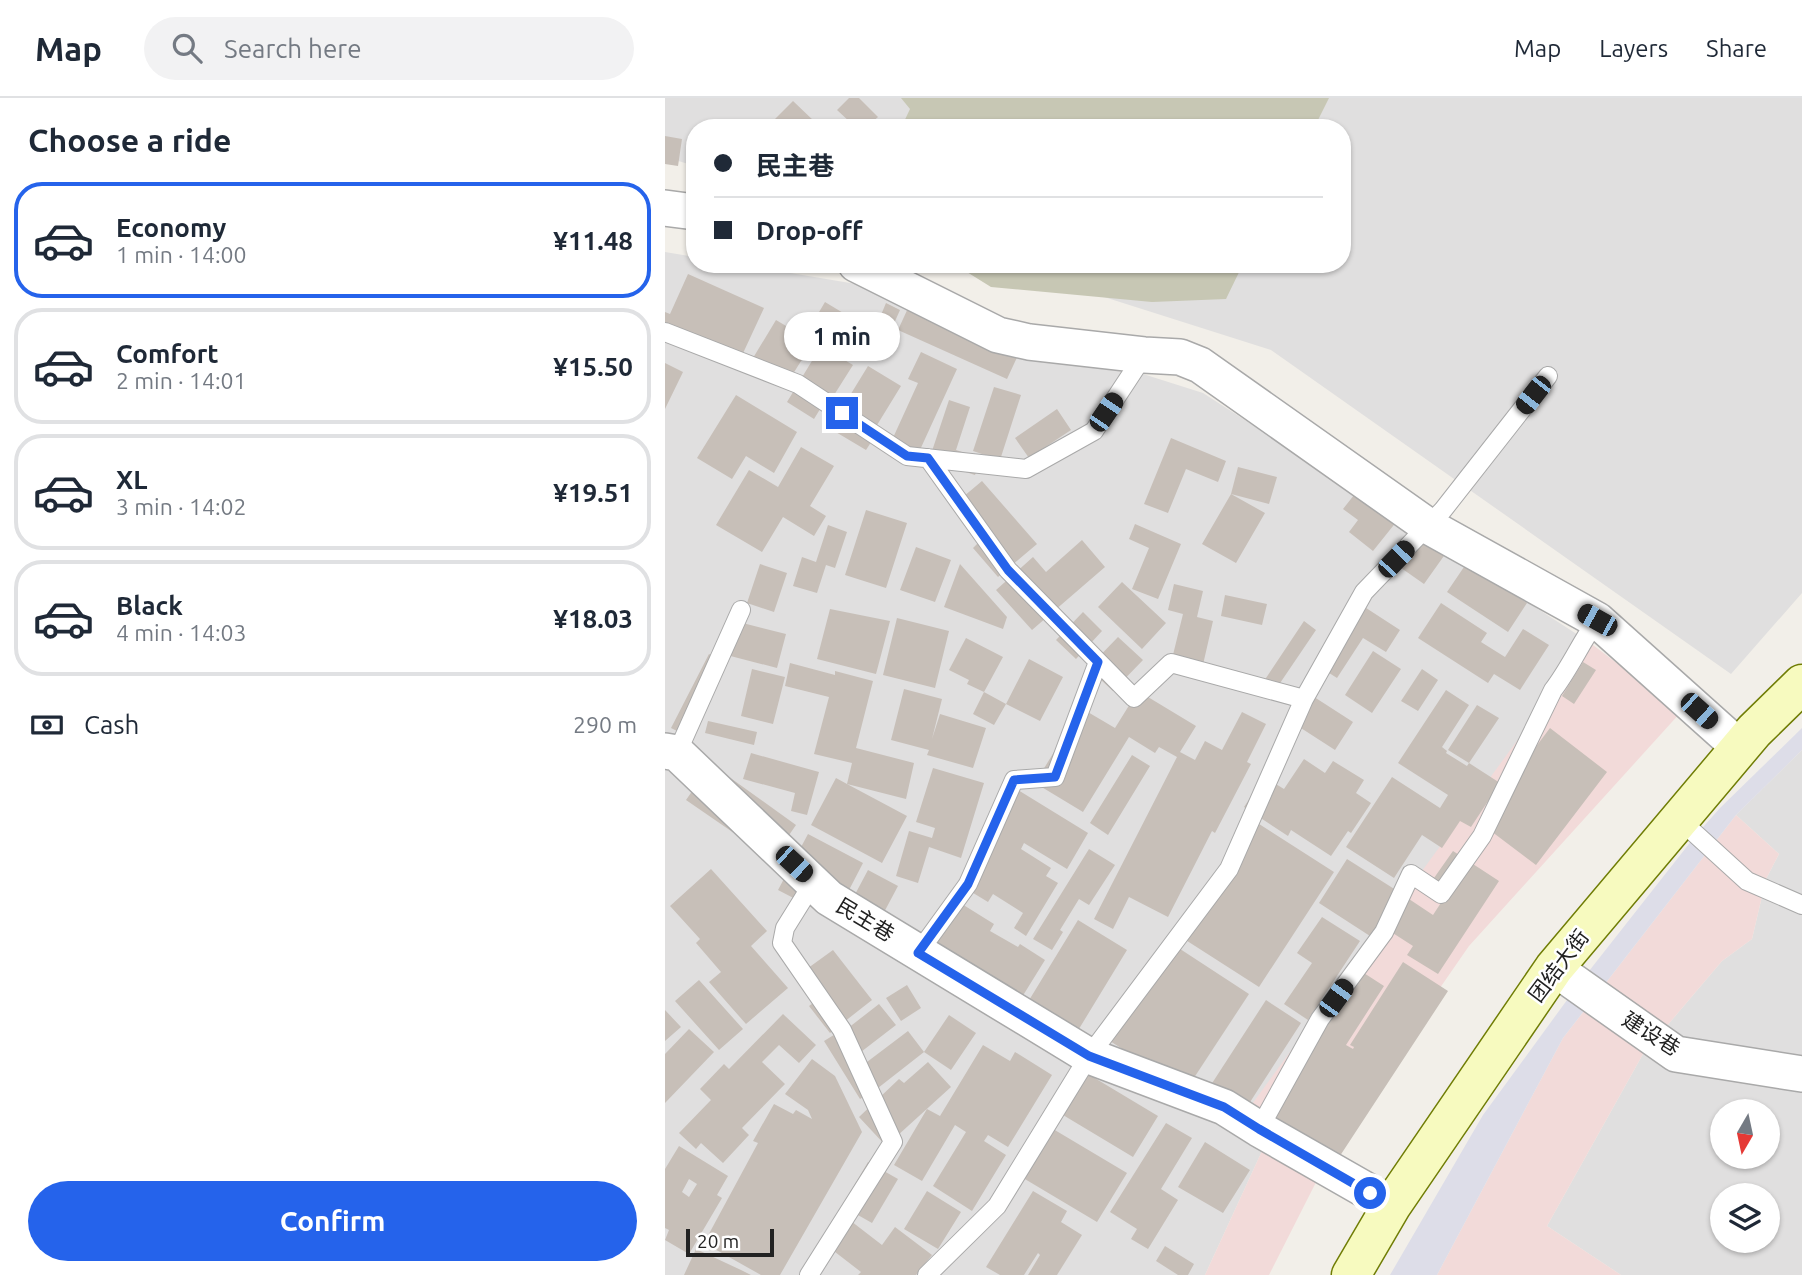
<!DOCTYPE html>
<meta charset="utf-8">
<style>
:root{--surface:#fff;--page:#f2f2f3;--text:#1f2937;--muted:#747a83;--line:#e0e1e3;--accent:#2563eb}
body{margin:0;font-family:Ubuntu,"Noto Sans SC",sans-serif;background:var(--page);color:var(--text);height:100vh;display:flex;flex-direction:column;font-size:26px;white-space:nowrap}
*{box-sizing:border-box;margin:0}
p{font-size:23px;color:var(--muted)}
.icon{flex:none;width:38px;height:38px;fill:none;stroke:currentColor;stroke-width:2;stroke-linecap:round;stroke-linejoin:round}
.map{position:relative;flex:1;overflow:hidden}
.sheet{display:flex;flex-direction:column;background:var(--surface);width:665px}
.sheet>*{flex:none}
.guide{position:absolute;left:21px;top:21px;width:665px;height:154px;border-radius:28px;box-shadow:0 2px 5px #0004;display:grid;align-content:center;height:154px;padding:0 28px;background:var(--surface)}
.needle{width:46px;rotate:189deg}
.tools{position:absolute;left:1045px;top:1001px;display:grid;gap:14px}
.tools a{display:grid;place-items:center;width:70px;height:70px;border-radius:50%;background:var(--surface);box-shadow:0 2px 5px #0004;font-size:35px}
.scale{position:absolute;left:21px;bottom:18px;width:88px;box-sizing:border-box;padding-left:7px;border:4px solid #222;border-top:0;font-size:19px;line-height:24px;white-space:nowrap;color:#222;-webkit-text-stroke:5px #fff;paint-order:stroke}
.end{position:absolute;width:32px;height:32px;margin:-16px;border:9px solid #2563eb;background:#fff;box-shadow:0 0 0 4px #fff}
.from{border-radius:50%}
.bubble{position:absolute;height:49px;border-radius:24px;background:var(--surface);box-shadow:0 2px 5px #0004;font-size:23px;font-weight:600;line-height:49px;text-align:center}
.car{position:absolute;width:21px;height:42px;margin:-21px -10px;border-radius:9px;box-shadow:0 0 5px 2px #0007;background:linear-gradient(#222 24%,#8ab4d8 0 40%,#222 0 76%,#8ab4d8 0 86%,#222 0)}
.guide b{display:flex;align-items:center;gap:24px;height:66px;font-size:26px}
.guide b+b{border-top:2px solid var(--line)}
.guide i{width:18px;height:18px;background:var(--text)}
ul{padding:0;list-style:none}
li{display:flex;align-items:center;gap:21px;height:116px;margin:0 14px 10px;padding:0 14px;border:4px solid var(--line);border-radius:28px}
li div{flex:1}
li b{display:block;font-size:26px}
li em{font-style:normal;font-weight:600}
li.current{border-color:var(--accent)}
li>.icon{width:63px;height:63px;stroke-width:1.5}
h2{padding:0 28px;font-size:32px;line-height:84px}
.pay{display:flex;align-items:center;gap:18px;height:77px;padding:0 28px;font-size:26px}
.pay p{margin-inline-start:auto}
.cta{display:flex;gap:14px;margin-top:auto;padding:14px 28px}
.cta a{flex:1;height:80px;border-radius:42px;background:var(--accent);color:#fff;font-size:28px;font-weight:600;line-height:80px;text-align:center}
header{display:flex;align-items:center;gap:42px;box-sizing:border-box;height:98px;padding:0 35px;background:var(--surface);border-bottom:2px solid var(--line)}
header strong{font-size:33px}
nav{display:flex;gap:38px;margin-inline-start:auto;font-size:24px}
.search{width:490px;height:63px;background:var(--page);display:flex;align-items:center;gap:18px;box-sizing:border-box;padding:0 24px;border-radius:38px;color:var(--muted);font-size:26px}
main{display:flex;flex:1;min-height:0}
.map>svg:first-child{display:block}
.residential{fill:#e0dfdf;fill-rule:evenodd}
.commercial{fill:#f2dad9}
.construction{fill:#c7c7b4}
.plaza{fill:#dddde8}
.building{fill:#c7bfb8;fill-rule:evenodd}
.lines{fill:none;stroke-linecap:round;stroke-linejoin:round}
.lane-casing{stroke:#a9a9a9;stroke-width:20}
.street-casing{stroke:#a9a9a9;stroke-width:38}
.secondary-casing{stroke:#707d05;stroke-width:41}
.lane{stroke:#fff;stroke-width:18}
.street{stroke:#fff;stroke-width:35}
.secondary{stroke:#f7fabf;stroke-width:38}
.route{stroke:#2563eb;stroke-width:9}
.labels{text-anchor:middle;stroke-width:5;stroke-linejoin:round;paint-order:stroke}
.street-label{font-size:21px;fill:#222;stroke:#fff}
</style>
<header>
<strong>Map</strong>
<div class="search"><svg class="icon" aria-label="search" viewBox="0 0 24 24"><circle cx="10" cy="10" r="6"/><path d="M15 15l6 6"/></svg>Search here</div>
<nav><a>Map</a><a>Layers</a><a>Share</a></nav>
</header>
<main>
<section class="sheet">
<h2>Choose a ride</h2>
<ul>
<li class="current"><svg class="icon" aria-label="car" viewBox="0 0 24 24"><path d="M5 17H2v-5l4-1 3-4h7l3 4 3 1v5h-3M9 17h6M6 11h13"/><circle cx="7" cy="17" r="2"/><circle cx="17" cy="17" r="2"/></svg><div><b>Economy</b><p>1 min · 14:00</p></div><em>¥11.48</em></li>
<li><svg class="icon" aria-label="car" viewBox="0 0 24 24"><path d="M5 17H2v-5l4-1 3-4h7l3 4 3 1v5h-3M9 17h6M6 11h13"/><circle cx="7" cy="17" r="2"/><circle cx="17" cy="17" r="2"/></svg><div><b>Comfort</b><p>2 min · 14:01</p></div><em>¥15.50</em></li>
<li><svg class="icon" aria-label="car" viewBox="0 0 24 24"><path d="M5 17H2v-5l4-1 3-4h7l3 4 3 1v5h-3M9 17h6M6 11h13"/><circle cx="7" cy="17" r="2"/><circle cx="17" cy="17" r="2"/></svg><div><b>XL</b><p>3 min · 14:02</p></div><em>¥19.51</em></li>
<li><svg class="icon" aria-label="car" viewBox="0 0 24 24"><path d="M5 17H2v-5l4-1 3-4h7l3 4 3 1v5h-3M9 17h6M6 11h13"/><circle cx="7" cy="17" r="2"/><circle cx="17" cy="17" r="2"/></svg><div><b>Black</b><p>4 min · 14:03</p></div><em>¥18.03</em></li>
</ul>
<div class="pay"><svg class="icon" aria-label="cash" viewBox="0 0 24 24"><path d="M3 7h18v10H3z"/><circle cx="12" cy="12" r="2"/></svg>Cash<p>290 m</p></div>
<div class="cta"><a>Confirm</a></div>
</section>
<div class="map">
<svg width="1137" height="1177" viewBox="0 0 1137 1177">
<rect width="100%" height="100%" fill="#f2efe9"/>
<path class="residential" d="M 0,0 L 1137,0 L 1137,495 L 1066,576 L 606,252 L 335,166 L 677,166 L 677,30 L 30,30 L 30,68 L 0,59 Z
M 0,154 L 30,159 L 30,166 L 72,166 L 197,187 L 538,295 L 924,544 L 608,1029 L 540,1177 L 0,1177 Z
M 1137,652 L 1137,1177 L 956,1177 L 882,1128 L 978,956 L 1057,863 L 1087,841 L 1101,781 L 1114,756 L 1071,717 ZM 1057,1013 L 1102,1013 L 1102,1059 L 1057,1059 ZM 1057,1097 L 1102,1097 L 1102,1143 L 1057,1143 Z"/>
<path class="commercial" d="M 924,544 L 1016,614 L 804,848 L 680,1027 L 604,1177 L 540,1177 L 608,1029 L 582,1013 Z
M 1071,717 L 1114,756 L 1101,781 L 1087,841 L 1057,863 L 978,956 L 882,1128 L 956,1177 L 772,1177 L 898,940 Z"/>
<path class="construction" d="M 236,0 L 664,0 L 649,30 L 236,30 L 245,11 Z
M 289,166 L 578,166 L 561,201 L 487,204 L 326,189 Z"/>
<path class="plaza" d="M 1137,630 L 1137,652 L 1071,717 L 898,940 L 772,1177 L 725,1177 L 818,1017 L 913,887 L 1031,737 L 1055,710 Z"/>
<path class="building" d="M 184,0 L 194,0 L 213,19 L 206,25 L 211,30 L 181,30 L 186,25 L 172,12 Z
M 128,3 L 150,24 L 144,30 L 101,30 Z
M 0,38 L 17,41 L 13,68 L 0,66 Z
M 23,176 L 99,210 L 73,266 L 50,247 L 0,224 L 0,214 L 5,216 Z
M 160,204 L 203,230 L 186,257 L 144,231 Z
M 221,205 L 235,212 L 227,230 L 213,224 Z
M 244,208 L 354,255 L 342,281 L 233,232 Z
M 111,222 L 148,244 L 121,287 L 85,265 Z
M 156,248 L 188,267 L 164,305 L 160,303 L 149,321 L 122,304 Z
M 256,254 L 292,271 L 254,354 L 227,342 L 253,285 L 243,281 Z
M 0,265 L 18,274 L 0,311 Z
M 203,268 L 236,288 L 209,332 L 176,312 Z
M 329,289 L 356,297 L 335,362 L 308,353 Z
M 71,297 L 132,334 L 109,375 L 81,358 L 67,381 L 32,360 Z
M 284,302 L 305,309 L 291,352 L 316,360 L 310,377 L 264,362 Z
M 392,311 L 406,332 L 364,360 L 350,340 Z
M 168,312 L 210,338 L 201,352 L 159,327 Z
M 506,340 L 561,363 L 553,384 L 521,371 L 503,415 L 479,406 Z
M 136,349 L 169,368 L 145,408 L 161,418 L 149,438 L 118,419 L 97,454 L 51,427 L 84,372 L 113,389 Z
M 573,369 L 612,379 L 604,406 L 566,396 Z
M 317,383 L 372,446 L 333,479 L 308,450 L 321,437 L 292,404 Z
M 693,392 L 732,423 L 708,453 L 684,434 L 693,422 L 678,411 Z
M 566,396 L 600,415 L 571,465 L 537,446 Z
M 201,412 L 242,425 L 221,490 L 180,477 Z
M 470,426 L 516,446 L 493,501 L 467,491 L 484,450 L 464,441 Z
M 163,427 L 182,434 L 170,470 L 161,467 L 152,495 L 128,488 L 137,459 L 151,464 Z
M 751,434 L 781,455 L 759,486 L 729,465 Z
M 417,442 L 440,469 L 367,532 L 331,492 L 368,459 L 381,474 Z
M 251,449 L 286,462 L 270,504 L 235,492 Z
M 95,466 L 122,475 L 109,514 L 82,505 Z
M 295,466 L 342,519 L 338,531 L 279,509 Z
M 801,466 L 862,505 L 843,534 L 782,494 Z
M 457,484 L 501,525 L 477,551 L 433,509 Z
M 509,486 L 538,493 L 532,519 L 548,523 L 537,571 L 506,565 L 518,516 L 503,512 Z
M 560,497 L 602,506 L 597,527 L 556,518 Z
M 776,505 L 822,535 L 816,544 L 840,559 L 858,531 L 884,547 L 855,592 L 829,576 L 823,585 L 753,540 Z
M 698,508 L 735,532 L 721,554 L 698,540 L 672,580 L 661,573 L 688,533 L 684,530 Z
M 165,511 L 225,523 L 211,576 L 152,561 Z
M 418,514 L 437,533 L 411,561 L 391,542 Z
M 232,520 L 284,533 L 270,590 L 218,577 Z
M 62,521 L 121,536 L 112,570 L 54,555 Z
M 639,523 L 651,532 L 609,594 L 597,586 Z
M 453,539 L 478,562 L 448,593 L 423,570 Z
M 301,540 L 338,559 L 319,594 L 302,586 L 304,582 L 284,572 Z
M 708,553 L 736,571 L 707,615 L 680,597 Z
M 44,556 L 61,564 L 44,597 L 47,598 L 26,640 L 6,630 Z
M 364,561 L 398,579 L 375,623 L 341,606 L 329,627 L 308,616 L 319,594 L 341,606 Z
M 918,564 L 931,572 L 909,606 L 897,598 Z
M 125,565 L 170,577 L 170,573 L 208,583 L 191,650 L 249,665 L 241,701 L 182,686 L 242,718 L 217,765 L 146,727 L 171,680 L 182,686 L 187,665 L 149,656 L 164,599 L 120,588 Z
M 87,571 L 120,579 L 108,626 L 76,618 Z
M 757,571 L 773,582 L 753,613 L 736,603 Z
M 239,591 L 277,601 L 267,641 L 275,616 L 321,630 L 308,670 L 262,657 L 264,652 L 226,642 Z
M 781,592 L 804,607 L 777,649 L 782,653 L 781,655 L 802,668 L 804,665 L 835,685 L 806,729 L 795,723 L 777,750 L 757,737 L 729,780 L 681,749 L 727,679 L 775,710 L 783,697 L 733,665 Z
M 473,593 L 531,628 L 515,654 L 530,662 L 540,643 L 557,652 L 577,614 L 601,626 L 582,664 L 586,666 L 550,735 L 547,733 L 503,819 L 464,799 L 448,831 L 429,821 L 512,659 L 494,649 L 490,655 L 464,639 L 418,714 L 370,685 L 416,610 L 450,630 Z
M 643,595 L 688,624 L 670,652 L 625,623 Z
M 812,607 L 834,620 L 804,665 L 783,652 Z
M 43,623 L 92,634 L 89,647 L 40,635 Z
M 885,630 L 942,674 L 871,767 L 814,724 Z
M 86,655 L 154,674 L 142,717 L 126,713 L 130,695 L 78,681 Z
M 467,657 L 485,668 L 443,737 L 425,725 Z
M 639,661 L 660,675 L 668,663 L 699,682 L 691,695 L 706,705 L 686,735 L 683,733 L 666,758 L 626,732 L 623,738 L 579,709 L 599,679 L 619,691 Z
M 46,666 L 131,727 L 106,763 L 81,745 L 82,744 L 21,702 Z
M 268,670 L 319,685 L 296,760 L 264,749 L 253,785 L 231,778 L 244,733 L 267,740 L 270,730 L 251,724 Z
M 353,692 L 423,735 L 402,771 L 359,745 L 356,751 L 386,770 L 381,778 L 393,785 L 361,838 L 349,830 L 358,815 L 328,796 L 323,804 L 295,787 Z
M 591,724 L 669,774 L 594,889 L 516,839 Z
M 143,736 L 198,765 L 169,821 L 113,792 Z
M 424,751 L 450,767 L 424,807 L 414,801 L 395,832 L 398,834 L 387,852 L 368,841 Z
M 788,753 L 834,783 L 773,876 L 742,857 L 748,848 L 720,830 L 741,799 L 768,817 L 785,791 L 769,780 Z
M 682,761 L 734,794 L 705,838 L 654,805 Z
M 46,771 L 102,833 L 86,848 L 123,890 L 81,926 L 44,884 L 56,874 L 31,845 L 35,841 L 5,808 Z
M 203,772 L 233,788 L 208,835 L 178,819 Z
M 284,798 L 329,826 L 325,833 L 353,849 L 355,846 L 380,862 L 344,920 L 242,867 Z
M 657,819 L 695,843 L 643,922 L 619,906 L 647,865 L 632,855 Z
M 413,822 L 462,852 L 406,944 L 355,917 Z
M 509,847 L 584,896 L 521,992 L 445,943 Z
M 168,852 L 207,902 L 165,935 L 144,908 L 158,898 L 139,873 Z
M 738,864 L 783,893 L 669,1067 L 591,1017 L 688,868 L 719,888 L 681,947 L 688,951 L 689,949 L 685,947 Z
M 34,882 L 78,931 L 54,952 L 10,903 Z
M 242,887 L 256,910 L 236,923 L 221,900 Z
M 601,902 L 636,925 L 578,1015 L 542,993 Z
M 214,906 L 231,927 L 192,957 L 198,967 L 243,933 L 259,954 L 213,990 L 195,1001 L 159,943 L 177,932 L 178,934 Z
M 0,912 L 16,929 L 0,943 Z
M 118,916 L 151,947 L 134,965 L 114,947 L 97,964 L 120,986 L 77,1030 L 84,1037 L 58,1065 L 36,1045 L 31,1051 L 14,1035 L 46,1002 L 35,991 L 59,966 L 64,971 Z
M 284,917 L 311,935 L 286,972 L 259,954 Z
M 24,931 L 49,954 L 0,1005 L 0,956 Z
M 318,947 L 345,963 L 350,954 L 387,977 L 343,1049 L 323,1037 L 319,1043 L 341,1057 L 307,1113 L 268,1088 L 301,1034 L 290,1027 L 257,1083 L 229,1067 L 262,1011 L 275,1018 Z
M 147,961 L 170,978 L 197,1034 L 115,1177 L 96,1177 L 39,1145 L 93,1045 L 88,1043 L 109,1006 L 128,1016 L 131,1012 L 147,1021 L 143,1012 L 120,996 Z
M 263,964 L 286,989 L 221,1048 L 194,1019 L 234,981 L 239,985 Z
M 413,970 L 493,1018 L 468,1059 L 388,1011 Z
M 378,1025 L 462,1075 L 432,1124 L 348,1074 Z
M 501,1025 L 527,1040 L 496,1091 L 513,1102 L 483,1151 L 466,1141 L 472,1131 L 445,1114 Z
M 540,1044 L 585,1072 L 558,1115 L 513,1089 Z
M 14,1048 L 63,1078 L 52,1097 L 57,1100 L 24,1156 L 0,1142 L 4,1132 L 0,1130 L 0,1071 ZM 24,1081 L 32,1086 L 24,1099 L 17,1094 Z
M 203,1064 L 233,1081 L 207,1125 L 177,1108 Z
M 262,1093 L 296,1114 L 273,1151 L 239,1131 Z
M 368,1093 L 402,1113 L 396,1124 L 417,1137 L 392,1177 L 363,1177 L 375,1157 L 373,1155 L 359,1177 L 335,1177 L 321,1169 Z
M 182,1120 L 217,1147 L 230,1129 L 267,1157 L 251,1177 L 193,1177 L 196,1174 L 161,1147 Z
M 500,1148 L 529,1166 L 523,1177 L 513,1177 L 491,1163 Z
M 31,1151 L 76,1172 L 86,1177 L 19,1177 Z"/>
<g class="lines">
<g class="lane-casing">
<path id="lane" d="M 0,234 L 133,286 L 242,358 L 361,371 L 429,333 L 479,257
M 263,360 L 343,472 L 469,600 L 506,565 L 639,601
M 12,655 L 76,512
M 1014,721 L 1082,783 L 1137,807
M 253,855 L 303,786 L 349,682 L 390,679 L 433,564
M 594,1031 L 655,921 L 719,834 L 746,776 L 776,796 L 817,738 L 888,592 C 905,570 916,544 932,522
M 144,1177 L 228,1044 L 177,932 L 117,845 L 120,830 L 148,785
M 262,1177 L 332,1108 L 424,958 L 564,771 L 639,601 L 699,494 L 778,412 L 883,278"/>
</g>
<g class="street-casing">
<path id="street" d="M 0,110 L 30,114
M 191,166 L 333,237 L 364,244 L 479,257 L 515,259 L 535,267 L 763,428 L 932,522 L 1075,650
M 0,653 L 12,655 L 164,800 L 424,958 L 559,1009 L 594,1031 L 727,1107
M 889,870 L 1011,956 L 1137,976"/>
</g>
<g class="secondary-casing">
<path id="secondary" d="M 686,1177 L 727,1107 L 889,870 L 1089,633 L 1137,586"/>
</g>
<use href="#lane" class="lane"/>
<use href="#street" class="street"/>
<use href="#secondary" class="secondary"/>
</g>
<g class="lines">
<path class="route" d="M 177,315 L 242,358 L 263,360 L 343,472 L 433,564 L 390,679 L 349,682 L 303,786 L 253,855 L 424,958 L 559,1009 L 594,1031 L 705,1095"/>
</g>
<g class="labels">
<g class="street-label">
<text transform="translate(200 822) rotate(31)" y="7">民主巷</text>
<text transform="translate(894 868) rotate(-53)" y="7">团结大街</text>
<text transform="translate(986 936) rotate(32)" y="7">建设巷</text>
</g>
</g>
</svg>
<div class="tools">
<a><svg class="needle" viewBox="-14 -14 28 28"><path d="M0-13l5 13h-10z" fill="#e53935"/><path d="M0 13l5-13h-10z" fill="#747a83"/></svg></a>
<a><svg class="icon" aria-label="layers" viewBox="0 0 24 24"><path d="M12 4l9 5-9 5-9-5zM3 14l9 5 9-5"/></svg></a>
</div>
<div class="scale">20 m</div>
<i class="end from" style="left:705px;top:1095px"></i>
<i class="end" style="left:177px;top:315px"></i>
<div class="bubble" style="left:119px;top:214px;width:116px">1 min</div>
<i class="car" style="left:868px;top:297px;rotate:218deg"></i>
<i class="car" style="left:441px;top:314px;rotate:34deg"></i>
<i class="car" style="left:731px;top:461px;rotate:44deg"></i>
<i class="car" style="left:932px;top:522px;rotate:299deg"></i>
<i class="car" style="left:1034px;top:613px;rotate:132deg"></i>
<i class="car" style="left:129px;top:766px;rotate:133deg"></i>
<i class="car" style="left:671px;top:900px;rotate:36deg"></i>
<div class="guide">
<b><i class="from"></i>民主巷</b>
<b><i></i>Drop-off</b>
</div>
</div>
</main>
